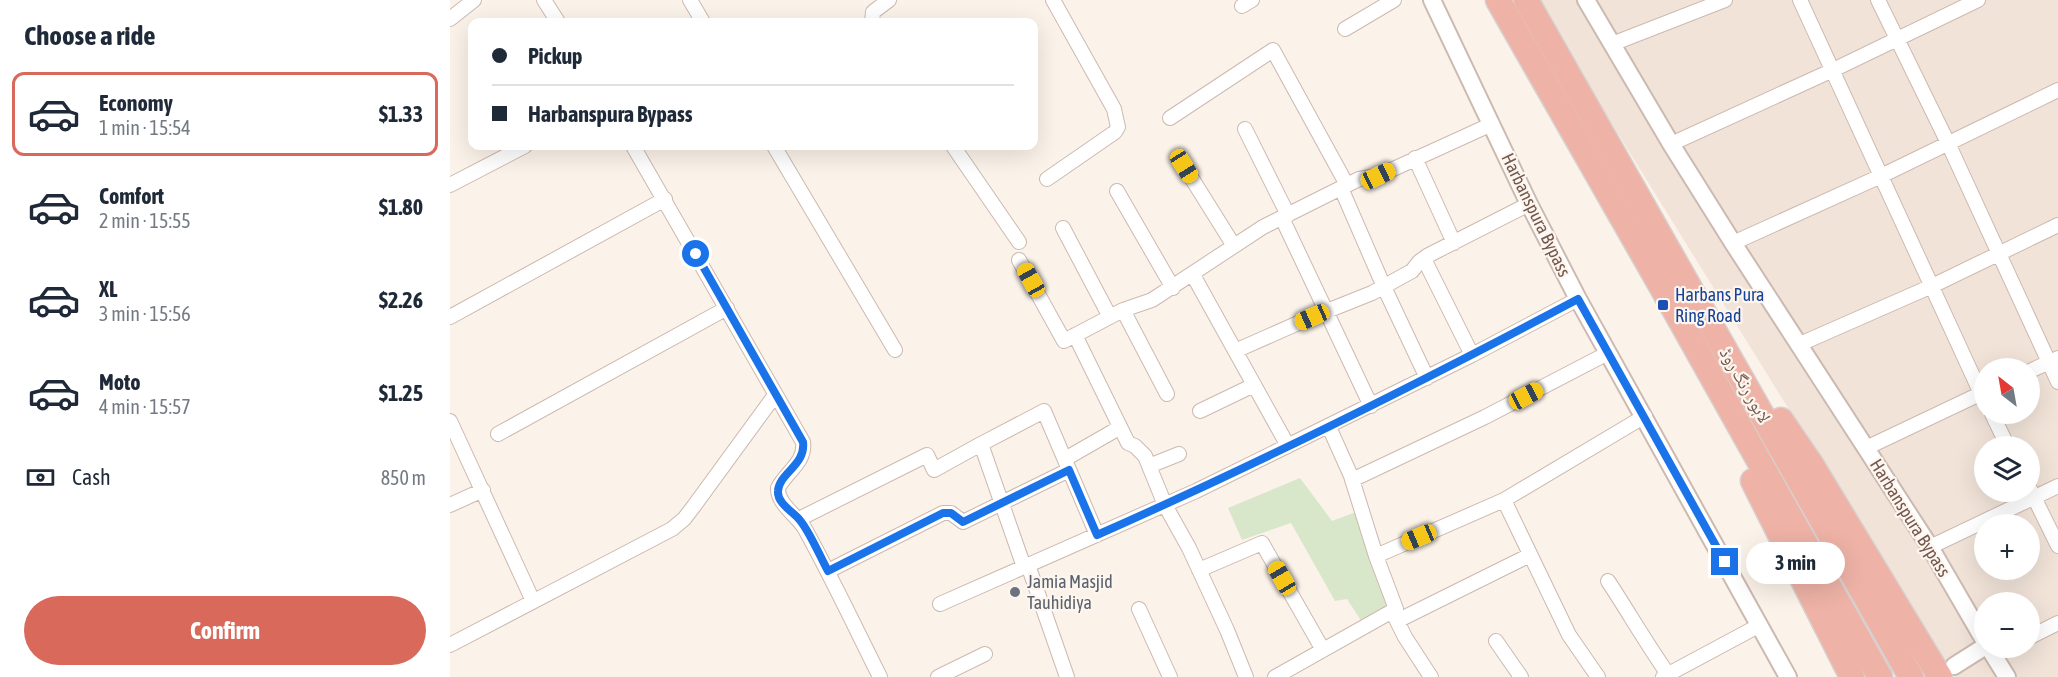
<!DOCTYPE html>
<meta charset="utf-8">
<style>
:root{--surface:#fff;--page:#f2f2f3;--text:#1f2937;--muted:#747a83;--line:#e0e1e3;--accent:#d8695b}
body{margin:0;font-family:"Asap Condensed","Noto Naskh Arabic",sans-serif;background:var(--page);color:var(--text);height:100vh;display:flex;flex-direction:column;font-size:22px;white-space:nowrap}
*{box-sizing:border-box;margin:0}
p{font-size:20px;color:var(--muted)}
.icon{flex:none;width:33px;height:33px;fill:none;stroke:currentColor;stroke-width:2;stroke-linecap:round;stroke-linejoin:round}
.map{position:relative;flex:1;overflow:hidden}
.panel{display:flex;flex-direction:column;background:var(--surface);width:450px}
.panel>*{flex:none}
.banner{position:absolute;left:18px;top:18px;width:570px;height:132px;border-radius:12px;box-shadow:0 6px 24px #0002;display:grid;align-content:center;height:132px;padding:0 24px;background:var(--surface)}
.needle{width:39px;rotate:329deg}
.tools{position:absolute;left:1524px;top:358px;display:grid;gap:12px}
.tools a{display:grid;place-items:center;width:66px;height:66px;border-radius:50%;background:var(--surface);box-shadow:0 6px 24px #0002;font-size:30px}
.end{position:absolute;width:27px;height:27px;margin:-14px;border:8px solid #1a73e8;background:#fff;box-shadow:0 0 0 3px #fff}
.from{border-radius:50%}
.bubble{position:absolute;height:42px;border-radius:21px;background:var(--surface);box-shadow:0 6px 24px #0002;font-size:20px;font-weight:700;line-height:42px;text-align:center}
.car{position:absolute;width:18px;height:36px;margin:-18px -9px;border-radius:8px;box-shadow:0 0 4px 2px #0007;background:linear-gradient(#f5c518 24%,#345 0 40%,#f5c518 0 76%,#345 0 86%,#f5c518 0)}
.banner b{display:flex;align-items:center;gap:21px;height:57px;font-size:22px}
.banner b+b{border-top:2px solid var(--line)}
.banner i{width:15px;height:15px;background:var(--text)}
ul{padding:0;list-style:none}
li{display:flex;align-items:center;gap:18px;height:84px;margin:0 12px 9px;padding:0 12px;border:3px solid transparent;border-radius:12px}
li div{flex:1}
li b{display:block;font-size:22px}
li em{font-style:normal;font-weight:700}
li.current{border-color:var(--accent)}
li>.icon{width:54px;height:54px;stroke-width:1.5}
h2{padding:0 24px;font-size:27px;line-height:72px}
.pay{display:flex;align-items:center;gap:15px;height:66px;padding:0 24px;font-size:22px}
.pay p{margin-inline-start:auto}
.cta{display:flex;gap:12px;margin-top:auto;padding:12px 24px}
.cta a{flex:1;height:69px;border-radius:36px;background:var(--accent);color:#fff;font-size:24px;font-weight:700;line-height:69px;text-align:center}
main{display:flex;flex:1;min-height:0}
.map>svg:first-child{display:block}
.residential{fill:#f1e3d8;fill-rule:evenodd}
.green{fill:#d8e7c9}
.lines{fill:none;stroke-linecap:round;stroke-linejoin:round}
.minor-casing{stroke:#ccb9b0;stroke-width:16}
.tertiary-casing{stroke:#ccb9b0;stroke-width:20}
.motorway-casing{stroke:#d8d0ce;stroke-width:27}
.minor{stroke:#fff;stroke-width:14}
.tertiary{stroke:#fff;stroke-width:16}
.motorway{stroke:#eeb2a6;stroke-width:24}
.route{stroke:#1a73e8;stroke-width:8}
.transit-dot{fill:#1a4fb4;stroke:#fdf6ef;stroke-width:2}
.worship-dot{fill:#6b7280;stroke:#fdf6ef;stroke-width:2}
.labels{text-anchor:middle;stroke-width:4.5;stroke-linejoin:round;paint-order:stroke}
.street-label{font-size:18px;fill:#73584f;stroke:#fdf6ef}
.transit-label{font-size:18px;fill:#164399;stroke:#fdf6ef;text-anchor:start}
.worship-label{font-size:18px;fill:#5b616d;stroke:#fdf6ef;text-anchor:start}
</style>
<main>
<section class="panel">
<h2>Choose a ride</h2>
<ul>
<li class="current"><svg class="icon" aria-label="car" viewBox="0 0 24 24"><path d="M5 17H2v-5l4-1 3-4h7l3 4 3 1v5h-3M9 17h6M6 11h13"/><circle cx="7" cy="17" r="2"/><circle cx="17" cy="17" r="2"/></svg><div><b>Economy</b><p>1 min · 15:54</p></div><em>$1.33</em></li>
<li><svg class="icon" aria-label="car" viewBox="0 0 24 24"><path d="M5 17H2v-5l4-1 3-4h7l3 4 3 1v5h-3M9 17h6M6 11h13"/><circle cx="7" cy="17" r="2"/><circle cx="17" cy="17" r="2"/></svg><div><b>Comfort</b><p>2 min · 15:55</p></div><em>$1.80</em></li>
<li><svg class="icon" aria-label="car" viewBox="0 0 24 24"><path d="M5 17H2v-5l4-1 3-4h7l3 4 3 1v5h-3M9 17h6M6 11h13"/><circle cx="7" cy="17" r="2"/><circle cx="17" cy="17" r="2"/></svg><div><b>XL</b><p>3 min · 15:56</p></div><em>$2.26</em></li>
<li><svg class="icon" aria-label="car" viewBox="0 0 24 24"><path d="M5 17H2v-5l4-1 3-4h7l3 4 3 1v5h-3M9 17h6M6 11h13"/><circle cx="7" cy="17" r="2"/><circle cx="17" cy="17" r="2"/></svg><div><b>Moto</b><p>4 min · 15:57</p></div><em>$1.25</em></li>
</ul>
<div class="pay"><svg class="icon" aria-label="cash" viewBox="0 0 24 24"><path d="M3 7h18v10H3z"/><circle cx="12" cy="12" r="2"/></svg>Cash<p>850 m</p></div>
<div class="cta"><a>Confirm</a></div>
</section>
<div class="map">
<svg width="1608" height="677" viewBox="0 0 1608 677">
<rect width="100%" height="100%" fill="#fbf2e9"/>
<path class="residential" d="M 1085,0 L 1608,0 L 1608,677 L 1505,677 ZM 1534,369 L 1580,369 L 1580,414 L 1534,414 ZM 1534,447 L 1580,447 L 1580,492 L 1534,492 ZM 1534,525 L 1580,525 L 1580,570 L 1534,570 ZM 1534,603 L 1580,603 L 1580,648 L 1534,648 Z"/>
<path class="green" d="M 850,478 L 882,521 L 906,512 L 937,606 L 912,622 L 897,599 L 885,601 L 841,523 L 792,540 L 778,508 Z"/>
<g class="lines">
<g class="minor-casing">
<path id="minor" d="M 94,0 L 108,22
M 240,0 L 253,22
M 1350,0 L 1534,400
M 1428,0 L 1498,143 L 1608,382
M 792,6 L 802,0
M 0,19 L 24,0
M 422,22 L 423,12 L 439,0
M 895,29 L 944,0
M 1162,44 L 1275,0
M 720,118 L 823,50 L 897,185
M 795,129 L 838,215
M 1221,144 L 1383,70 L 1528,0
M 183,146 L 353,442 C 356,462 336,472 328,488 C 327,504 348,516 355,529 C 382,578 405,627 430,677
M 324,146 L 445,350
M 503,146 L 569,242
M 965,158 L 1004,243
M 734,166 L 784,246
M 597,179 L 665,132 L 668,127 L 664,109 L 603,0
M 0,185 L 75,146
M 891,188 L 934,287 L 977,378
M 667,191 L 723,288
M 832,218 L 921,406
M 613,228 L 660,317
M 1283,243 L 1431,176 L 1608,90
M 974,259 L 1022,355
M 569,260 L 614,341 L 673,310 L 702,300 L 813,227 L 909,179 L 928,176 L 1042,124
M 743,275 L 838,446
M 673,310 L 717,394
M 0,317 L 215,199
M 625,335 L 678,443 L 685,446 L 695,456 L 715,505 L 739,548 L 777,630 L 796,677
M 1350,344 L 1482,286 L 1608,225
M 785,351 L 862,317 L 922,293 L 962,271 L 969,262 L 977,256 L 1079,204
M 1580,371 L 1608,358
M 750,411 L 804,385
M 1542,414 L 1558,447
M 0,421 L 83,601
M 879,427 L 901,476 L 926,556
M 48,434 L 277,308
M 531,444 L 594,411 L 647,535
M 1416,448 L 1534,392
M 615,459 L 669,428
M 699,466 L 729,454
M 902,480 L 1035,417 L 1158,353
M 1580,489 L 1608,546
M 1054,500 L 1119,635 L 1148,677
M 0,505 L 33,490
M 349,519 L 477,455 L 484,470 L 531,444 L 574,567
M 1480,547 L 1608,486
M 578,565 L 617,677
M 749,570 L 812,543 L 873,650
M 378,571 L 493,513 L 501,513 L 513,522 L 619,470
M 1158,581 C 1179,613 1198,646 1220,677
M 490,604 L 746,491 L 1022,355 L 1128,299
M 689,609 L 720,677
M 943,613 L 955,637 L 981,677
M 947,621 L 1080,555
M 1580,637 L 1608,623
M 1046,641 L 1071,677
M 0,645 L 222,529 L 234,519 L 244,506 L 325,395
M 1543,655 L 1558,648
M 488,677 L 535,654
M 825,677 L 946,609 L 926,556 L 1054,500 L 1195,416
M 1213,677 L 1310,625"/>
</g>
<g class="tertiary-casing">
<path id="tertiary" d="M 982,0 L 1079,204 L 1128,299 L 1338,677
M 1136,0 L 1221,144 L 1283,243 L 1480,547 L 1534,640
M 1539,648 L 1557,677
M 1504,666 L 1534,647"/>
</g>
<g class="motorway-casing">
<path id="motorway" d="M 1048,0 L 1219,300 L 1430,677
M 1076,0 L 1461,677
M 1331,420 L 1361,464 L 1490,677
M 1303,481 L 1402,677"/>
</g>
<use href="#minor" class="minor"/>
<use href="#tertiary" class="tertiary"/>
<use href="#motorway" class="motorway"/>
</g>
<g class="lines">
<path class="route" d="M 246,254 L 353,442 C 356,465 329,473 328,491 C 327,502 340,510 347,517 C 358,527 370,557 378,571 L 493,513 L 501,513 L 513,522 L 619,470 L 647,535 C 810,463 970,383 1128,299 L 1275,562"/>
</g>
<rect class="transit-dot" x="1207" y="299" width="12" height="12" rx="3"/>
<circle class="worship-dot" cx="565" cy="592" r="6"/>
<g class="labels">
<g class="street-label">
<text transform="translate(1086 215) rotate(64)" y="6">Harbanspura Bypass</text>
<text transform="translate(1295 385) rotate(60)" y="6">لاہور رنگ روڈ</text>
<text transform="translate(1460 518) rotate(58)" y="6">Harbanspura Bypass</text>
</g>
<g class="transit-label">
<text x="1225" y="301">Harbans Pura<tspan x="1225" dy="21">Ring Road</tspan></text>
</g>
<g class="worship-label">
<text x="577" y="588">Jamia Masjid<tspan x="577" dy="21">Tauhidiya</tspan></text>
</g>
</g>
</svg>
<div class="tools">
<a><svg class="needle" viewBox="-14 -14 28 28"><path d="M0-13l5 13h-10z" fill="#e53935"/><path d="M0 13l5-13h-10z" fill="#747a83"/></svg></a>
<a><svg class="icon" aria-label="layers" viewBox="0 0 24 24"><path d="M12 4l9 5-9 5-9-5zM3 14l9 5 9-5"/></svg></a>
<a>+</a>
<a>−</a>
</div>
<i class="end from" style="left:246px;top:254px"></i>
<i class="end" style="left:1275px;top:562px"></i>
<div class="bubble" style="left:1296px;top:542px;width:99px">3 min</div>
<i class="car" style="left:734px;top:166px;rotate:148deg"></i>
<i class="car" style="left:928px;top:176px;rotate:65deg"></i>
<i class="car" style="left:581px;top:280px;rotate:331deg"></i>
<i class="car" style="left:862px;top:317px;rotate:246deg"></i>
<i class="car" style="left:1076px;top:396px;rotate:62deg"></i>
<i class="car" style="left:969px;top:537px;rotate:247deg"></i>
<i class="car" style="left:832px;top:578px;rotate:330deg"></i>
<div class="banner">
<b><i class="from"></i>Pickup</b>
<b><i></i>Harbanspura Bypass</b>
</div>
</div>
</main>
